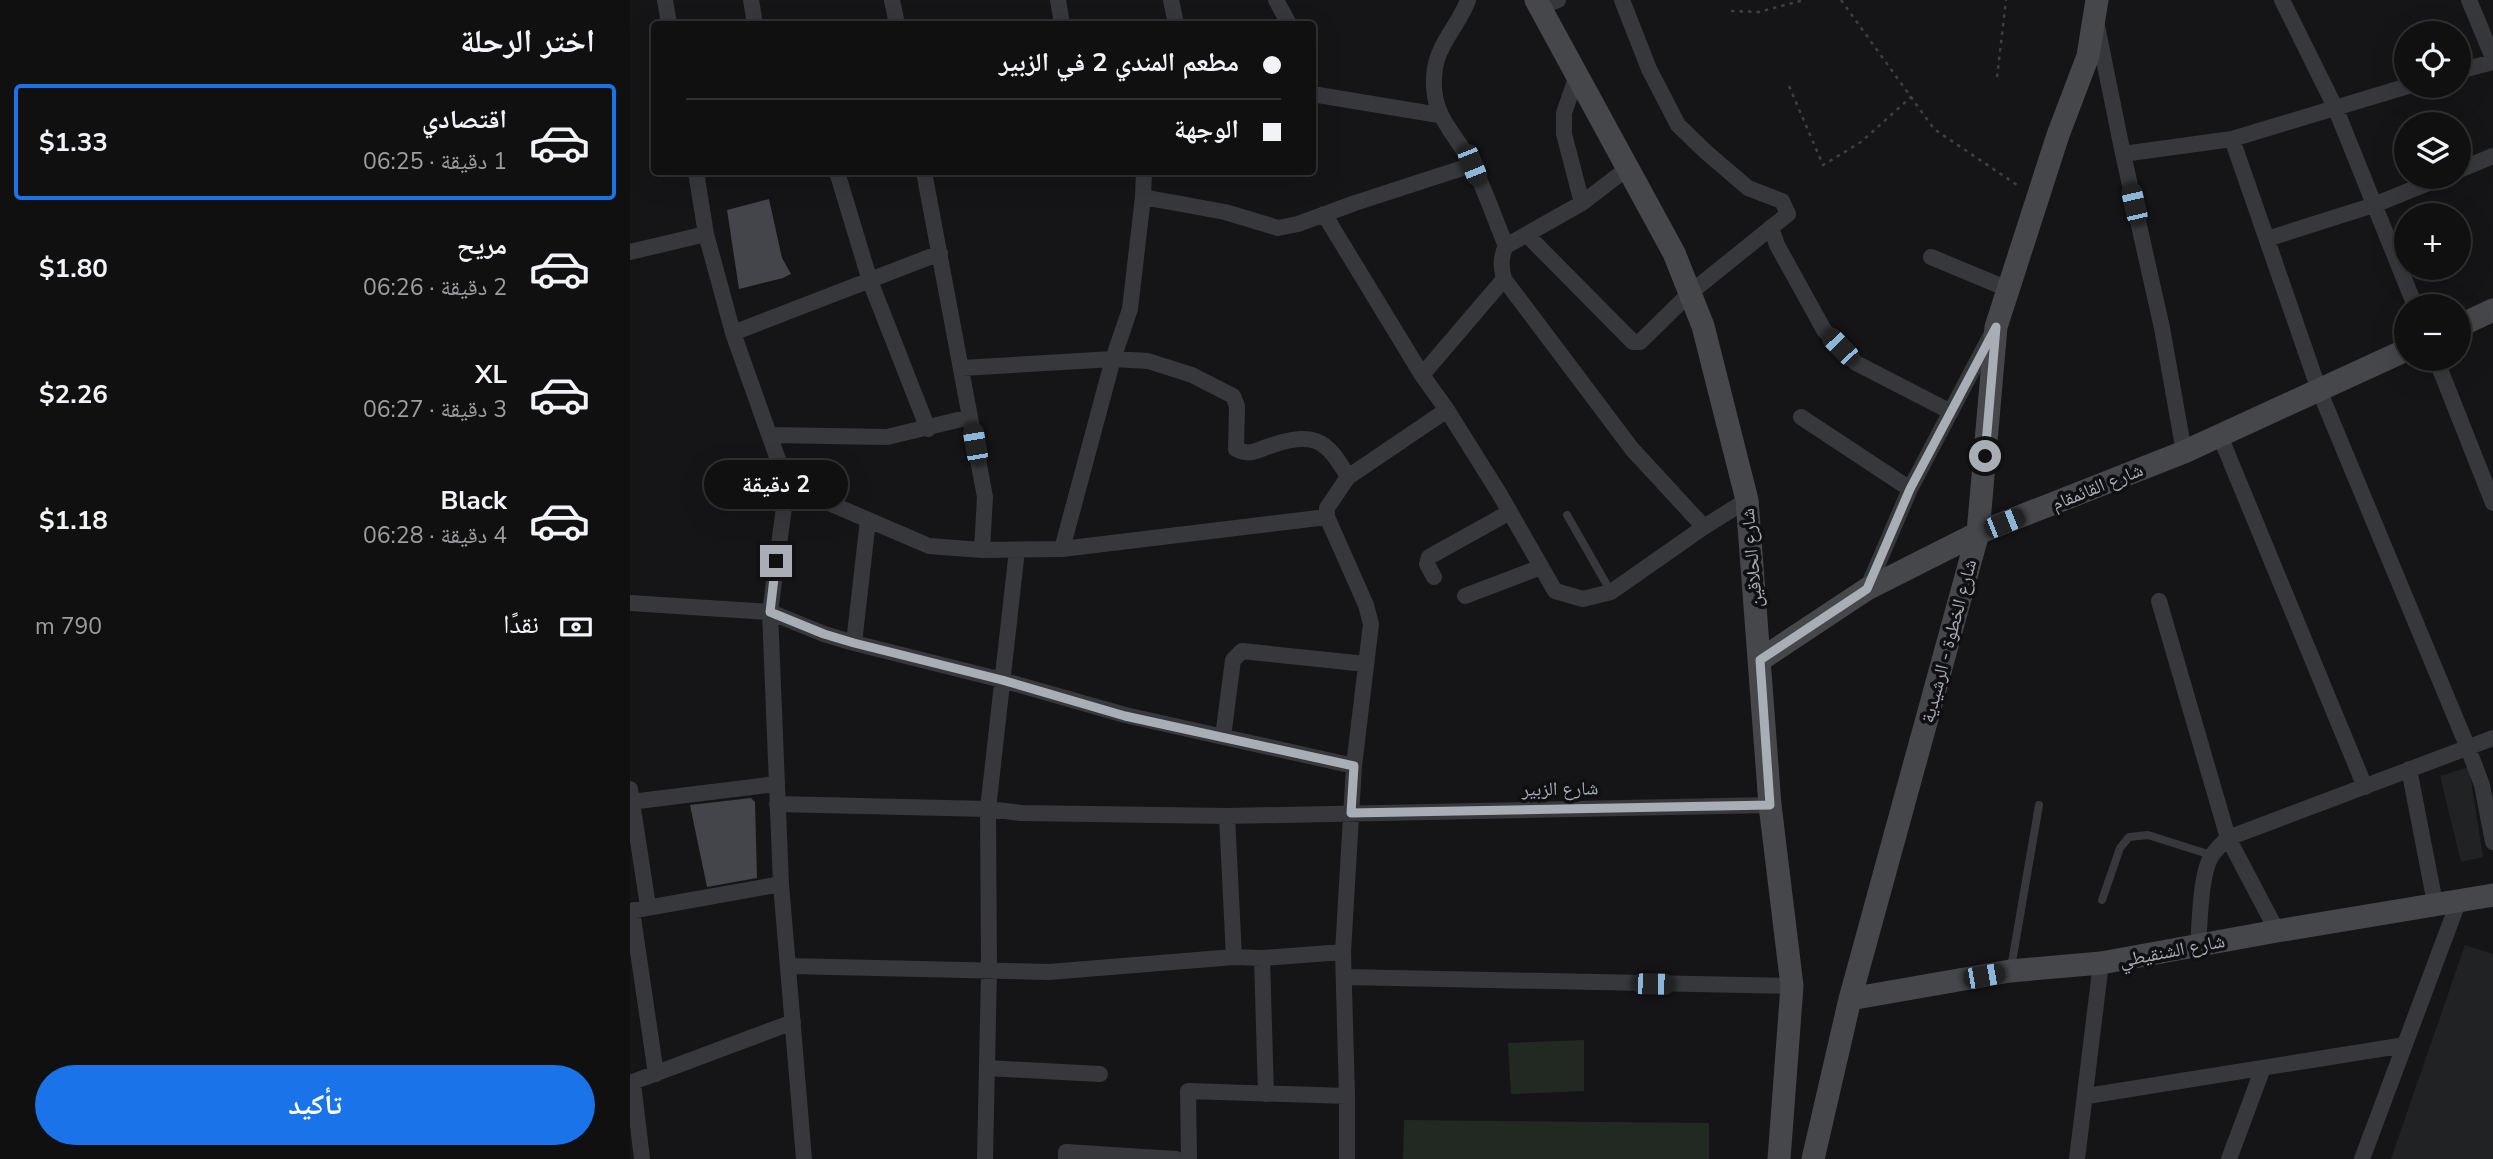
<!DOCTYPE html>
<html lang="ar">
<meta charset="utf-8">
<style>
:root{--surface:#101011;--page:#19191a;--text:#f1f3f6;--muted:#9c9d9f;--line:#303031;--accent:#1a73e8}
body{margin:0;font-family:"Nunito Sans","Noto Naskh Arabic",sans-serif;background:var(--page);color:var(--text);direction:rtl;height:100vh;display:flex;flex-direction:column;font-size:26px;white-space:nowrap}
*{box-sizing:border-box;margin:0}
p{font-size:23px;color:var(--muted)}
.icon{flex:none;width:38px;height:38px;fill:none;stroke:currentColor;stroke-width:2;stroke-linecap:round;stroke-linejoin:round}
.map{position:relative;flex:1;overflow:hidden;direction:ltr}
.panel{display:flex;flex-direction:column;background:var(--surface);width:630px}
.panel>*{flex:none}
.banner{position:absolute;left:21px;top:21px;width:665px;height:154px;border-radius:7px;box-shadow:0 7px 28px #0002,0 0 0 2px var(--line);direction:rtl;display:grid;align-content:center;height:154px;padding:0 35px;background:var(--surface)}
.buttons{position:absolute;left:1764px;top:21px;display:grid;gap:14px}
.buttons a{display:grid;place-items:center;width:77px;height:77px;border-radius:50%;background:var(--surface);box-shadow:0 7px 28px #0002,0 0 0 2px var(--line);font-size:35px}
.end{position:absolute;width:32px;height:32px;margin:-16px;border:9px solid #a9adb6;background:#111;box-shadow:0 0 0 4px #111}
.from{border-radius:50%}
.bubble{position:absolute;height:49px;border-radius:24px;background:var(--surface);box-shadow:0 7px 28px #0002,0 0 0 2px var(--line);font-size:23px;font-weight:700;line-height:49px;text-align:center;direction:rtl}
.car{position:absolute;width:21px;height:42px;margin:-21px -10px;border-radius:9px;box-shadow:0 0 5px 2px #0007;background:linear-gradient(#222 24%,#8ab4d8 0 40%,#222 0 76%,#8ab4d8 0 86%,#222 0)}
.banner b{display:flex;align-items:center;gap:24px;height:66px;font-size:26px}
.banner b+b{border-top:2px solid var(--line)}
.banner i{width:18px;height:18px;background:var(--text)}
ul{padding:0;list-style:none}
li{display:flex;align-items:center;gap:21px;height:116px;margin:0 14px 10px;padding:0 21px;border:4px solid transparent;border-radius:7px}
li div{flex:1}
li b{display:block;font-size:26px}
li em{font-style:normal;font-weight:700}
li.current{border-color:var(--accent)}
li>.icon{width:63px;height:63px;stroke-width:1.5}
h2{padding:0 35px;font-size:32px;line-height:84px}
.pay{display:flex;align-items:center;gap:18px;height:77px;padding:0 35px;font-size:26px}
.pay p{margin-inline-start:auto}
.action{display:flex;gap:14px;margin-top:auto;padding:14px 35px}
.action a{flex:1;height:80px;border-radius:42px;background:var(--accent);color:#fff;font-size:28px;font-weight:700;line-height:80px;text-align:center}
main{display:flex;flex:1;min-height:0}
.map>svg:first-child{display:block}
.built{fill:#212224}
.green{fill:#222923}
.building{fill:#44454a}
.lines{fill:none;stroke-linecap:round;stroke-linejoin:round}
.path{stroke:#3d3f42;stroke-width:2.5;stroke-dasharray:3.5 5;stroke-linecap:butt}
.lane{stroke:#37383c;stroke-width:8}
.street{stroke:#37383c;stroke-width:16}
.secondary{stroke:#45474b;stroke-width:23}
.route{stroke:#a9adb6;stroke-width:9}
.labels{text-anchor:middle;stroke-width:7;stroke-linejoin:round;paint-order:stroke}
.street-label{font-size:19px;fill:#a9adb6;stroke:#101012}
</style>
<main>
<div class="map">
<svg width="1863" height="1159" viewBox="0 0 1863 1159">
<rect width="100%" height="100%" fill="#151517"/>
<path class="built" d="M 1839,767 L 1853,857 L 1831,862 L 1810,776 Z
M 1835,945 L 1863,954 L 1863,1159 L 1761,1159 Z"/>
<path class="green" d="M 954,1040 L 954,1091 L 881,1094 L 878,1043 Z
M 774,1120 L 1079,1123 L 1079,1159 L 773,1159 Z"/>
<path class="building" d="M 139,199 L 152,258 L 161,274 L 153,278 L 109,289 L 97,210 Z
M 121,798 L 125,802 L 127,878 L 77,887 L 60,805 Z"/>
<g class="lines">
<path class="path" d="M 1211,0 L 1304,129 L 1390,187
M 1101,11 L 1129,12 L 1174,0
M 1367,77 L 1376,0
M 1159,86 L 1193,165 L 1231,142 L 1281,97"/>
<path class="lane" d="M 937,515 L 981,592
M 1472,900 L 1490,848 L 1499,837 L 1518,835 L 1581,855
M 1381,968 L 1409,805"/>
<path class="street" d="M 35,0 L 39,24
M 121,0 L 125,24
M 262,0 L 267,24
M 428,0 L 432,24
M 541,0 L 546,24
M 646,0 L 659,24
M 838,0 C 830,23 809,43 805,68 C 798,115 824,130 843,166 C 856,192 865,220 876,246
M 1652,0 L 1705,107 L 1785,306
M 1839,0 L 1863,58
M 910,7 L 928,0
M 1467,26 L 1493,154 L 1532,328 L 1554,452
M 1829,71 L 1863,62
M 947,75 L 934,113 L 934,134 L 952,203
M 682,94 L 809,115
M 1602,139 L 1689,390 L 1838,748 L 1852,785 L 1863,842
M 1493,154 L 1602,139 L 1778,86
M 998,168 L 952,203 L 876,246 C 870,258 871,266 874,279 L 1002,449 L 1074,527
M 1829,170 L 1863,156
M 66,172 L 76,234 L 103,333 L 157,485 L 140,612 L 151,884 L 174,1159
M 207,172 L 240,281 L 298,429
M 294,172 L 355,497 L 352,550
M 513,197 L 595,212 L 648,228 L 668,224 L 725,203 L 842,165
M 694,214 L 792,375 L 817,410 L 869,493 L 925,591 L 953,599 L 981,592 L 1074,527 L 1117,500
M 1141,227 L 1147,245 L 1194,330 L 1226,363 L 1321,412
M 897,235 L 1003,342 L 1010,342 L 1060,293 L 1158,214 L 1152,201 L 1118,188 L 1076,152 L 1048,125 L 1019,69 L 992,0
M 1637,239 L 1744,205 L 1813,177
M 0,252 L 76,234
M 1301,257 L 1378,289
M 103,333 L 310,253
M 1806,359 L 1863,503
M 332,368 L 483,359 L 518,361 L 562,375 L 603,396 L 607,406 L 606,449 C 621,457 628,449 643,445 C 685,431 698,441 718,477
M 792,375 L 874,279
M 1171,417 L 1280,489
M 139,435 L 257,437 L 340,417
M 1590,436 L 1735,787
M 157,485 L 299,546 L 352,550 L 432,549 L 697,517
M 432,549 L 483,359 L 500,309 L 513,197 L 514,172
M 804,577 L 797,564 L 799,557 L 880,512
M 1237,589 L 1280,489 L 1361,335
M 835,596 L 911,567
M 1529,601 L 1598,838 L 1647,931
M 0,603 L 140,612 L 194,634 L 224,643 L 372,680 L 495,715 L 724,766
M 224,643 L 238,520
M 593,737 L 603,660 L 612,651 L 736,664
M 1779,769 L 1805,903
M 0,789 L 18,906
M 0,802 L 146,784
M 147,804 L 358,809 L 391,813 L 597,816 L 1140,805
M 597,816 L 604,957
M 0,911 L 151,884
M 2,911 L 26,1074
M 1568,945 C 1570,924 1570,870 1583,854 C 1587,848 1593,843 1598,838 L 1863,738
M 632,958 L 636,1094
M 159,966 L 419,972 L 604,957 L 632,958 L 713,952
M 715,977 L 1162,986
M 357,1068 L 470,1074
M 0,1083 L 163,1022
M 3,1083 L 12,1159
M 1457,1096 L 1775,1045
M 355,1159 L 359,972 L 358,809 L 387,550
M 436,1159 L 436,1152 L 546,1159
M 559,1159 L 558,1091 L 717,1096
M 717,1159 L 717,1096 L 713,952 L 724,766 L 741,624 L 736,605 L 697,517 L 697,508 L 718,477 L 817,410
M 1447,1159 L 1471,963
M 1599,1159 L 1633,1068
M 1732,1159 L 1829,900"/>
<path class="secondary" d="M 906,0 L 1044,253 L 1073,326 L 1117,500 L 1140,805 L 1162,986 L 1149,1159
M 1829,326 L 1863,310
M 1130,660 L 1237,589 L 1348,533 L 1554,452 L 1776,350
M 1220,999 L 1380,971 L 1471,963 L 1647,931 L 1863,895
M 1183,1159 L 1220,999 L 1348,533 L 1366,327 L 1428,135 L 1458,56 L 1467,0"/>
</g>
<g class="lines">
<path class="route" d="M 146,561 L 140,612 L 194,634 L 224,643 L 372,680 L 495,716 L 724,766 L 721,813 L 1140,805 L 1130,660 L 1237,589 L 1280,489 L 1366,327 L 1355,456"/>
</g>
<g class="labels">
<g class="street-label">
<text transform="translate(1467 486) rotate(-22)" y="7">شارع القائمقام</text>
<text transform="translate(1121 558) rotate(-95)" y="7">شارع الحلاقين</text>
<text transform="translate(1318 641) rotate(-75)" y="7">شارع الخطوة - الرشيدية</text>
<text transform="translate(930 788) rotate(-1)" y="7">شارع الزبير</text>
<text transform="translate(1542 950) rotate(-11)" y="7">شارع الشنقيطي</text>
</g>
</g>
</svg>
<div class="buttons">
<a><svg class="icon" aria-label="locate" viewBox="0 0 24 24"><circle cx="12" cy="12" r="6"/><path d="M12 2v4M12 18v4M2 12h4M18 12h4"/></svg></a>
<a><svg class="icon" aria-label="layers" viewBox="0 0 24 24"><path d="M12 4l9 5-9 5-9-5zM3 14l9 5 9-5"/></svg></a>
<a>+</a>
<a>−</a>
</div>
<i class="end from" style="left:1355px;top:456px"></i>
<i class="end" style="left:146px;top:561px"></i>
<div class="bubble" style="left:74px;top:460px;width:144px">2 دقيقة</div>
<i class="car" style="left:842px;top:165px;rotate:158deg"></i>
<i class="car" style="left:1504px;top:204px;rotate:347deg"></i>
<i class="car" style="left:1210px;top:347px;rotate:316deg"></i>
<i class="car" style="left:345px;top:444px;rotate:350deg"></i>
<i class="car" style="left:1374px;top:523px;rotate:68deg"></i>
<i class="car" style="left:1354px;top:976px;rotate:80deg"></i>
<i class="car" style="left:1023px;top:984px;rotate:91deg"></i>
<div class="banner">
<b><i class="from"></i>مطعم المندي 2 في الزبير</b>
<b><i></i>الوجهة</b>
</div>
</div>
<section class="panel">
<h2>اختر الرحلة</h2>
<ul>
<li class="current"><svg class="icon" aria-label="car" viewBox="0 0 24 24"><path d="M5 17H2v-5l4-1 3-4h7l3 4 3 1v5h-3M9 17h6M6 11h13"/><circle cx="7" cy="17" r="2"/><circle cx="17" cy="17" r="2"/></svg><div><b>اقتصادي</b><p>1 دقيقة · 06:25</p></div><em>$1.33</em></li>
<li><svg class="icon" aria-label="car" viewBox="0 0 24 24"><path d="M5 17H2v-5l4-1 3-4h7l3 4 3 1v5h-3M9 17h6M6 11h13"/><circle cx="7" cy="17" r="2"/><circle cx="17" cy="17" r="2"/></svg><div><b>مريح</b><p>2 دقيقة · 06:26</p></div><em>$1.80</em></li>
<li><svg class="icon" aria-label="car" viewBox="0 0 24 24"><path d="M5 17H2v-5l4-1 3-4h7l3 4 3 1v5h-3M9 17h6M6 11h13"/><circle cx="7" cy="17" r="2"/><circle cx="17" cy="17" r="2"/></svg><div><b>XL</b><p>3 دقيقة · 06:27</p></div><em>$2.26</em></li>
<li><svg class="icon" aria-label="car" viewBox="0 0 24 24"><path d="M5 17H2v-5l4-1 3-4h7l3 4 3 1v5h-3M9 17h6M6 11h13"/><circle cx="7" cy="17" r="2"/><circle cx="17" cy="17" r="2"/></svg><div><b>Black</b><p>4 دقيقة · 06:28</p></div><em>$1.18</em></li>
</ul>
<div class="pay"><svg class="icon" aria-label="cash" viewBox="0 0 24 24"><path d="M3 7h18v10H3z"/><circle cx="12" cy="12" r="2"/></svg>نقدًا<p>790 m</p></div>
<div class="action"><a>تأكيد</a></div>
</section>
</main>
